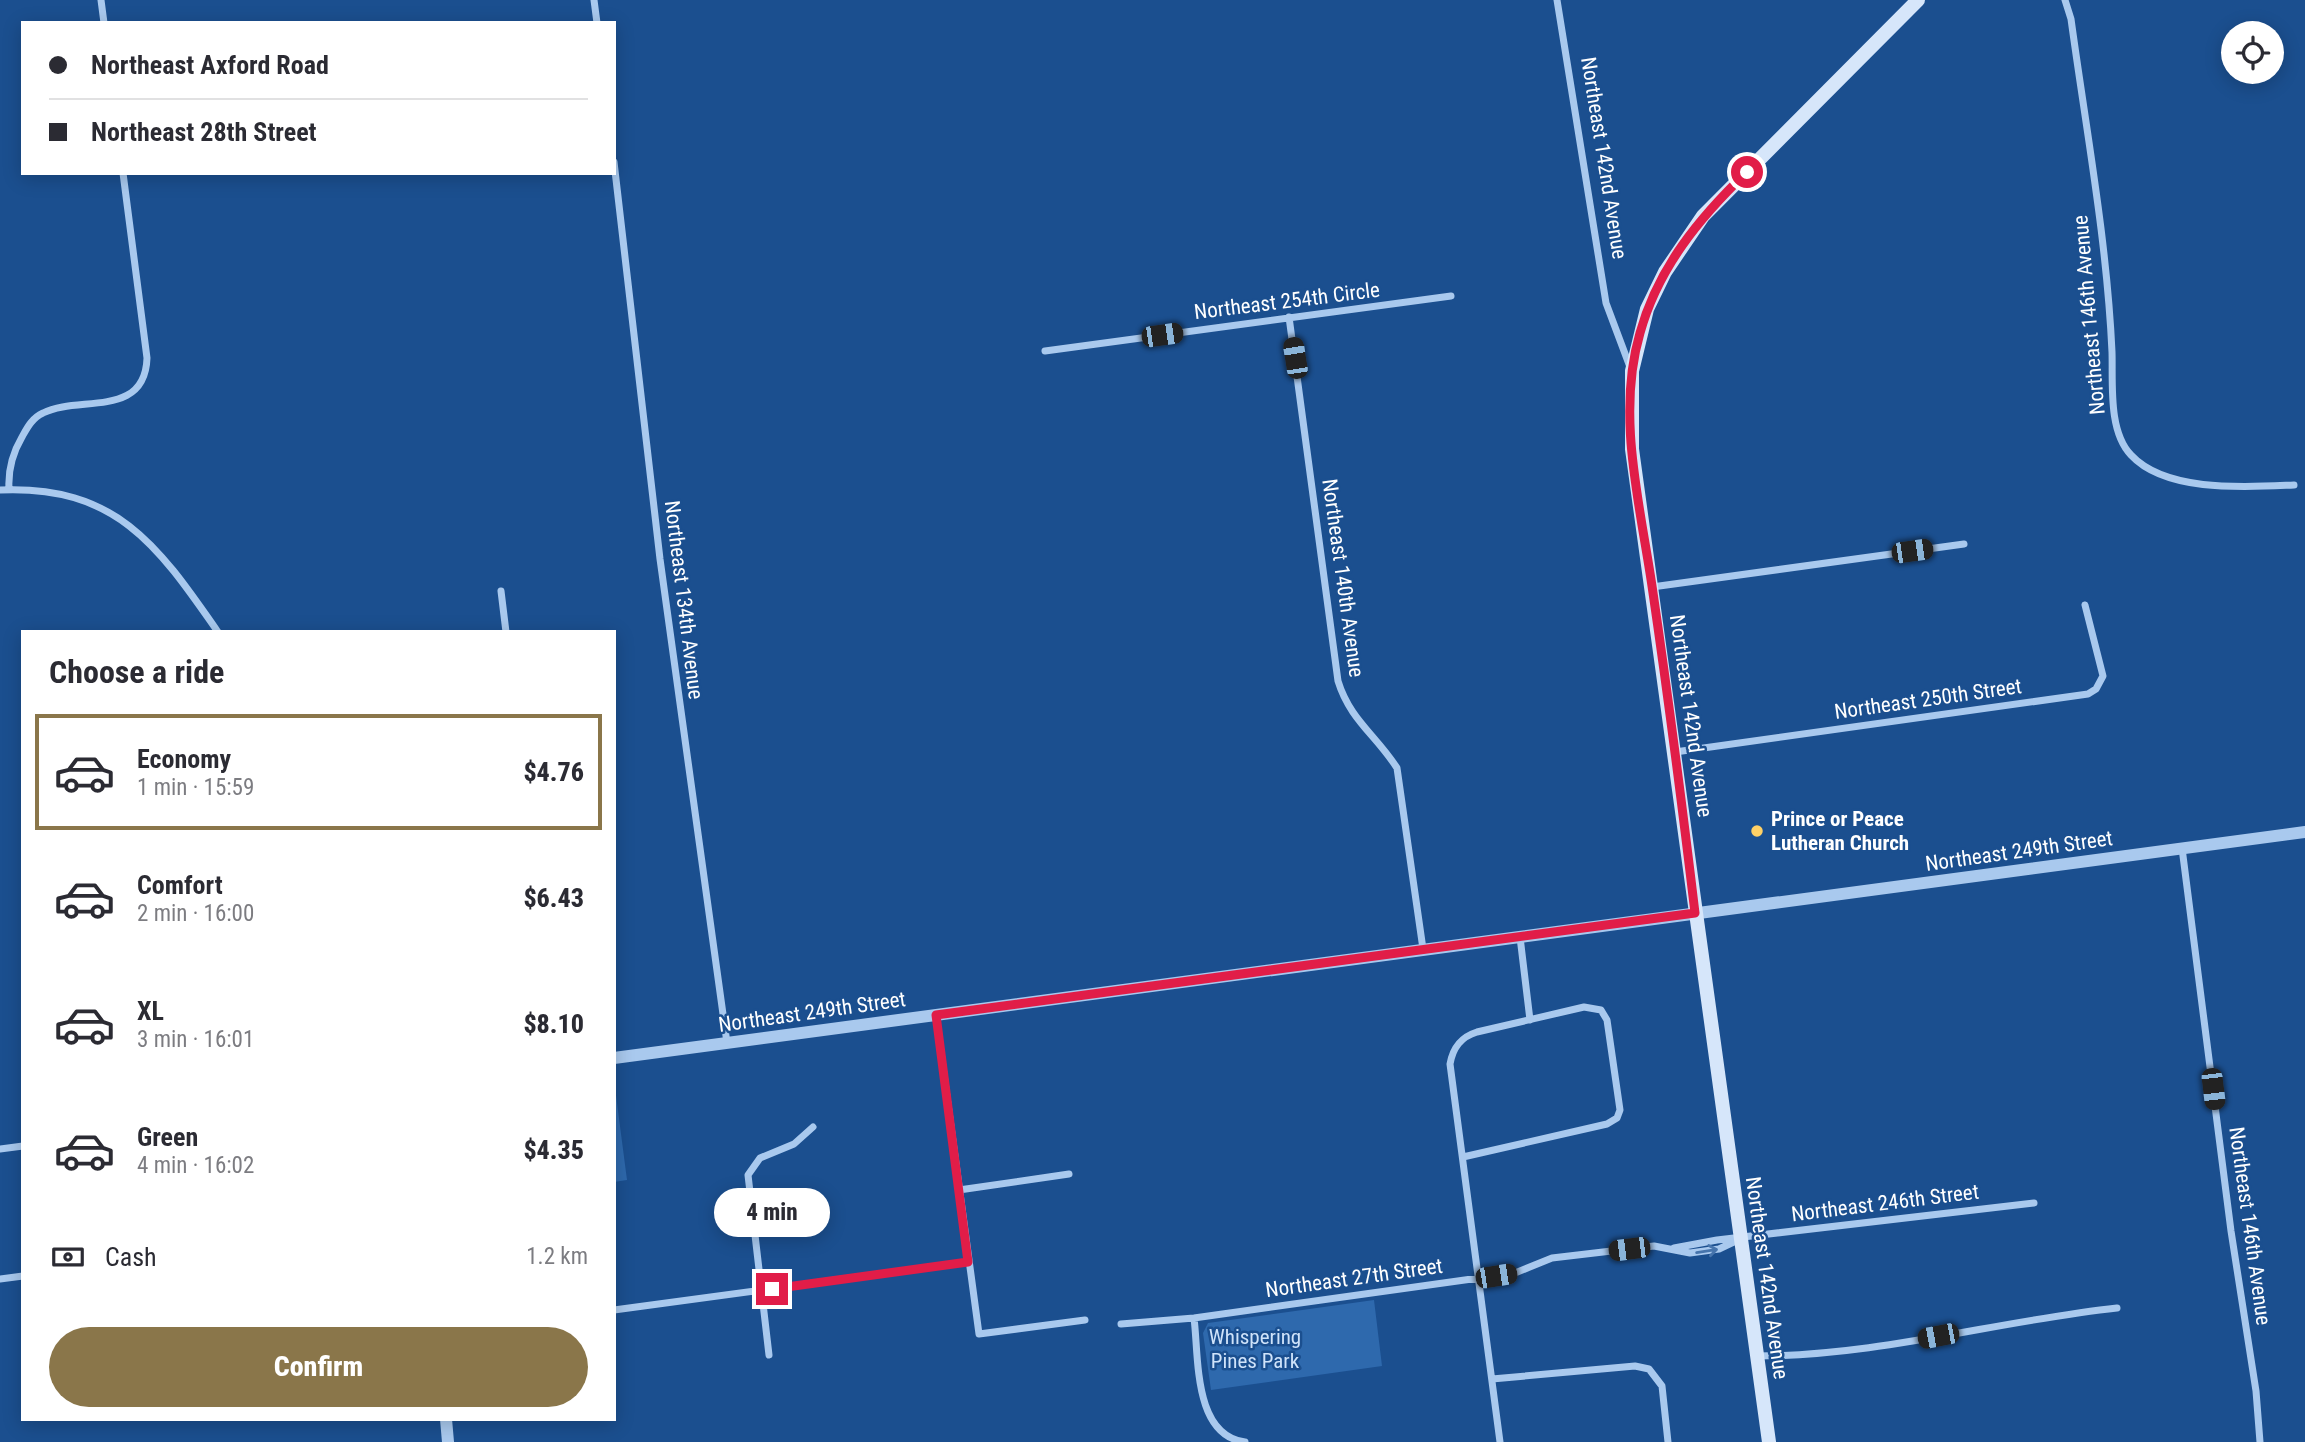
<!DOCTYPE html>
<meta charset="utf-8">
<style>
:root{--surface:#fff;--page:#f2f2f3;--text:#2b2b33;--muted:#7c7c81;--line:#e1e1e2;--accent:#8a764a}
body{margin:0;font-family:"Roboto Condensed",sans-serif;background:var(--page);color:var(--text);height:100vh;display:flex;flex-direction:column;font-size:26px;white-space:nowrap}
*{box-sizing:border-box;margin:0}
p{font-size:23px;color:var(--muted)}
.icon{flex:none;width:38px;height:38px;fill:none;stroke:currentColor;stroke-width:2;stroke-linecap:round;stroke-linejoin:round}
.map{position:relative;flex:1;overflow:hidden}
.sheet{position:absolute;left:21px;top:630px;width:595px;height:791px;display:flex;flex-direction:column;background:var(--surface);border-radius:0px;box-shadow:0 4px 18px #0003}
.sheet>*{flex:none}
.top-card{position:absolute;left:21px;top:21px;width:595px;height:154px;border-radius:0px;box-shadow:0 4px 18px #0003;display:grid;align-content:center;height:154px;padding:0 28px;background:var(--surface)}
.controls{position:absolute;left:2221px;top:21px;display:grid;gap:14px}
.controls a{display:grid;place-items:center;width:63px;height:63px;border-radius:50%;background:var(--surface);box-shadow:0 4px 18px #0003;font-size:35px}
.end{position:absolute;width:32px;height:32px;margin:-16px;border:9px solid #e11d48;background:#fff;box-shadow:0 0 0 4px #fff}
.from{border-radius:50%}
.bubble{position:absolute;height:49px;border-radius:24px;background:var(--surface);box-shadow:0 4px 18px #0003;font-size:23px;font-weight:800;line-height:49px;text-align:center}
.car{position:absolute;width:21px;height:42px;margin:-21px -10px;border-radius:9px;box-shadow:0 0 5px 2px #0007;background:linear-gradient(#222 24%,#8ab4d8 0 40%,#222 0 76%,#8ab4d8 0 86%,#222 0)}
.top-card b{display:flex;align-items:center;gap:24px;height:66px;font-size:26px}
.top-card b+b{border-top:2px solid var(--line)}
.top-card i{width:18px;height:18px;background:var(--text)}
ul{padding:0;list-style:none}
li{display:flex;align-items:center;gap:21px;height:116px;margin:0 14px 10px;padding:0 14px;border:4px solid transparent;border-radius:0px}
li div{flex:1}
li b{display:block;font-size:26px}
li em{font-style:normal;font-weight:800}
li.active{border-color:var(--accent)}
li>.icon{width:63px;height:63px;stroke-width:1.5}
h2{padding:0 28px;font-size:32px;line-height:84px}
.pay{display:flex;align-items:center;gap:18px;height:77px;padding:0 28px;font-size:26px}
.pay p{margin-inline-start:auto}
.button{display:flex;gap:14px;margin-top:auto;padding:14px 28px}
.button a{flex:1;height:80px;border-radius:42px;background:var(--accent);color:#fff;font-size:28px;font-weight:800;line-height:80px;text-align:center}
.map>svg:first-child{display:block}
.green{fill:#2e69ad}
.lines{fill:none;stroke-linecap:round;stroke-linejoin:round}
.minor{stroke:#a9c9ee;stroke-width:7}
.tertiary{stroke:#a9c9ee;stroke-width:12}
.secondary{stroke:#d6e6fa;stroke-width:14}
.oneway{stroke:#4674ac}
.route{stroke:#e11d48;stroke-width:9}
.poi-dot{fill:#ffd166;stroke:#1b4f8f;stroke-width:2.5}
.labels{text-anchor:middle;stroke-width:5;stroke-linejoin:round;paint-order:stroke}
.street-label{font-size:21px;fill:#fff;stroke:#1b4f8f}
.poi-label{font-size:21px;font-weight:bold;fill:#fff;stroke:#1b4f8f;text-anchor:start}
.park-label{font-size:21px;fill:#cfe3fa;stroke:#1b4f8f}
</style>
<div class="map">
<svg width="2305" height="1442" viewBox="0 0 2305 1442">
<rect width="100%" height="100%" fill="#1b4f8f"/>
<path class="green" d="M 614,1080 L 627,1180 L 614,1182 Z
M 1374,1300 L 1382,1366 L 1211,1390 L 1203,1333 L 1208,1323 Z"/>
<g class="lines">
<path class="minor" d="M 101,0 L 104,23
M 594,0 L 597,23
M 1557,0 L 1606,303 L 1630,367
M 2065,0 L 2071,19 C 2086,129 2107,241 2112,352 C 2113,383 2108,431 2131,455 C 2166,493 2247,487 2294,485
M 614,162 L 660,559 L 727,1043
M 1289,317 L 1338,681 C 1350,720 1376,735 1397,768 L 1423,949
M 1045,351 L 1451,296
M 9,489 C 8,471 12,454 22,437 C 27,428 32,418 43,413 C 78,395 145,419 147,358 L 123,173
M 0,490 C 117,485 158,546 218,632
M 1652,587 L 1964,544
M 501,591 L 506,632
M 1675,752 L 2088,694 L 2096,689 L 2103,676 L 2085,605
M 2182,848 L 2231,1231 L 2256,1391 L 2260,1442
M 1520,937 L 1530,1020
M 936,1015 L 979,1334 L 1085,1320
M 0,1149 L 23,1146
M 1463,1157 L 1607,1124 L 1617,1118 L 1620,1110 L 1607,1020 L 1601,1010 L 1584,1007 L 1477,1032 C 1461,1037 1453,1047 1450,1064 L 1500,1442
M 959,1190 L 1069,1174
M 1674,1248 L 1717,1240 L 2034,1203
M 0,1279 L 23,1276
M 614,1310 L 968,1262
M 1194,1318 C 1199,1357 1193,1435 1245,1442
M 1121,1324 L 1194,1318 L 1479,1278 L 1515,1273 L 1552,1258 L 1654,1246 L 1690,1253 L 1719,1249 L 1740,1239
M 769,1355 L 748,1175 L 760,1158 L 794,1144 L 813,1127
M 1757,1356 C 1879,1356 1997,1321 2117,1308
M 1492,1379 L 1635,1366 L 1649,1369 L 1662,1386 L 1668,1442"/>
<path class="tertiary" d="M 614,1058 L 2305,832
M 446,1419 L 448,1442"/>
<path class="secondary" d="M 1769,1442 L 1632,449 L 1632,371 L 1647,309 L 1665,272 L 1703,216 L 1918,0"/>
</g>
<defs><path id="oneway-shaft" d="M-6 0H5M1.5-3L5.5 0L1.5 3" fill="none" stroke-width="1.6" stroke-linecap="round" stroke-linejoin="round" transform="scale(1.75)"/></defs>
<use class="oneway" href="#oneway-shaft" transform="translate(1707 1251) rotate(-9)"/>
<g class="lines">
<path class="route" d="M 772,1289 L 968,1262 L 936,1015 L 1695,913 C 1682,804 1668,695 1652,586 C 1640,504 1616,415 1640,333 C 1658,268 1699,218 1747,172"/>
</g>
<circle class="poi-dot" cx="1757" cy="831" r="7"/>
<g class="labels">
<g class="street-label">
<text transform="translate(1604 158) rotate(81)" y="7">Northeast 142nd Avenue</text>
<text transform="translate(1287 301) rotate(-7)" y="7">Northeast 254th Circle</text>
<text transform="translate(2089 315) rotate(-95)" y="7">Northeast 146th Avenue</text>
<text transform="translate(1343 578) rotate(82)" y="7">Northeast 140th Avenue</text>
<text transform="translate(684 600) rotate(83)" y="7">Northeast 134th Avenue</text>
<text transform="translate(1928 699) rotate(-8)" y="7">Northeast 250th Street</text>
<text transform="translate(1691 716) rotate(82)" y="7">Northeast 142nd Avenue</text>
<text transform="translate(2019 851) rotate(-8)" y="7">Northeast 249th Street</text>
<text transform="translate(812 1012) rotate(-8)" y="7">Northeast 249th Street</text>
<text transform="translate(1885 1203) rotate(-7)" y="7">Northeast 246th Street</text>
<text transform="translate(2250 1226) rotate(82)" y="7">Northeast 146th Avenue</text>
<text transform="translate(1354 1278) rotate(-8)" y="7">Northeast 27th Street</text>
<text transform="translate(1767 1278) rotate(82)" y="7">Northeast 142nd Avenue</text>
</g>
<g class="poi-label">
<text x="1771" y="826">Prince or Peace<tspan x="1771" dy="24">Lutheran Church</tspan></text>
</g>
<g class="park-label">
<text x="1255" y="1344">Whispering<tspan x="1255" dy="24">Pines Park</tspan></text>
</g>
</g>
</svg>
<div class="controls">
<a><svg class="icon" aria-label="locate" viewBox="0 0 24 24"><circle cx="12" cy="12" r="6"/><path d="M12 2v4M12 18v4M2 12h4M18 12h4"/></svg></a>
</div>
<i class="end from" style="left:1747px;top:172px"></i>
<i class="end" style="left:772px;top:1289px"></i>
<div class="bubble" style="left:714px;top:1188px;width:116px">4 min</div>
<i class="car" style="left:1162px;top:335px;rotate:82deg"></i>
<i class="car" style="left:1295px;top:358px;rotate:351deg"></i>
<i class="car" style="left:1912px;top:551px;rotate:82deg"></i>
<i class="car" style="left:2213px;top:1089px;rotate:173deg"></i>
<i class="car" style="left:1629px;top:1249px;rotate:263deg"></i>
<i class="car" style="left:1496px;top:1276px;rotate:81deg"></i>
<i class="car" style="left:1938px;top:1336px;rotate:259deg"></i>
<div class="top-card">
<b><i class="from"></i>Northeast Axford Road</b>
<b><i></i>Northeast 28th Street</b>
</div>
<section class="sheet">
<h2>Choose a ride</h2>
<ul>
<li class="active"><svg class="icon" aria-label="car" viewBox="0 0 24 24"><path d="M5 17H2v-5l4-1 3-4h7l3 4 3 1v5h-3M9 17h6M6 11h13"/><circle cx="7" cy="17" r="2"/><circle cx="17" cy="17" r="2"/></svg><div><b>Economy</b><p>1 min · 15:59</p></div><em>$4.76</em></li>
<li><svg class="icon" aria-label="car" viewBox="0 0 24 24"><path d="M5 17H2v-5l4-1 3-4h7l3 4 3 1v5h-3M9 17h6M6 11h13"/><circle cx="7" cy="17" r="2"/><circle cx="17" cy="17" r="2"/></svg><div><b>Comfort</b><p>2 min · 16:00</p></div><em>$6.43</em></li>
<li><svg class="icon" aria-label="car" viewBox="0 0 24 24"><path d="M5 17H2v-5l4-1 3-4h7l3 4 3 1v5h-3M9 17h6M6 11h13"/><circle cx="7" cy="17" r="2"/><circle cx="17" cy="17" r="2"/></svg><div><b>XL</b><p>3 min · 16:01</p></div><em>$8.10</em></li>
<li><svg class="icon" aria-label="car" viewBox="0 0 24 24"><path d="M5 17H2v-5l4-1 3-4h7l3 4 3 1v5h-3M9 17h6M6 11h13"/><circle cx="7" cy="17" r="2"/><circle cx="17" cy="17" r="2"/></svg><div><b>Green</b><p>4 min · 16:02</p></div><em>$4.35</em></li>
</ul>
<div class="pay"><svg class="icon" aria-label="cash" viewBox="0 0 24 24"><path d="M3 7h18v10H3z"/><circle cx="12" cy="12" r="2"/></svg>Cash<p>1.2 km</p></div>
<div class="button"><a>Confirm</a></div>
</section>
</div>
